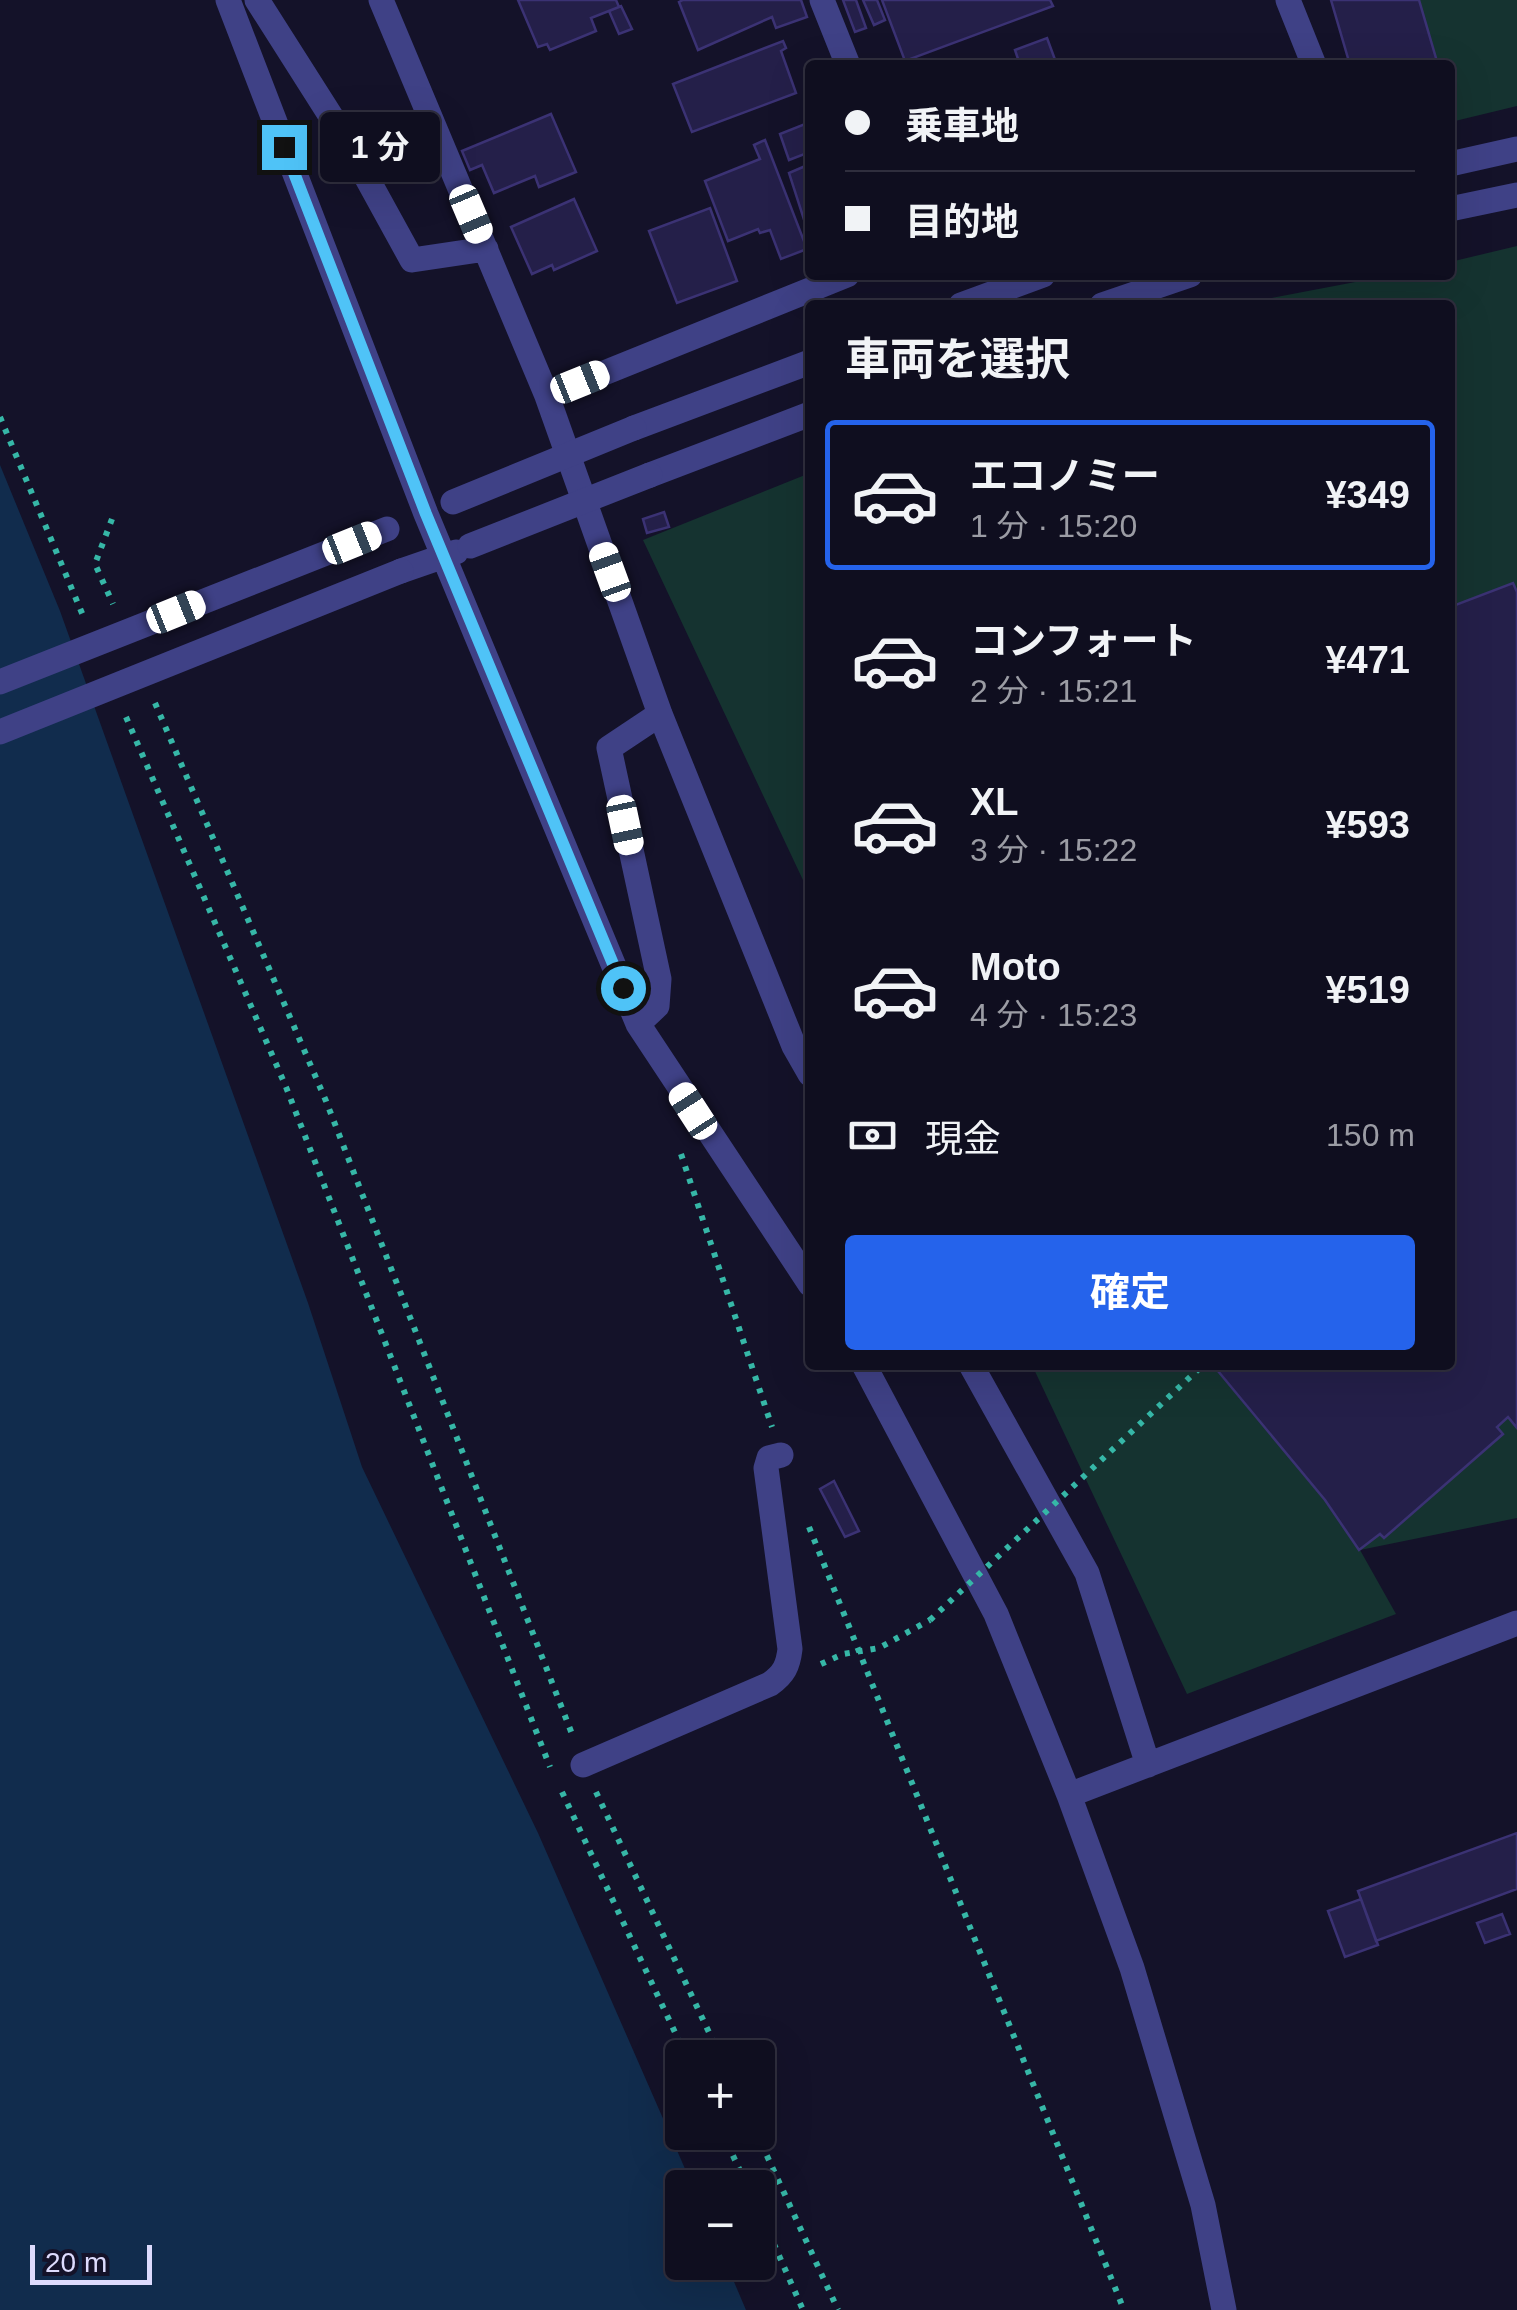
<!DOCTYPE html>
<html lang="ja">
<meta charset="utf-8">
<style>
:root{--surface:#0f0e1f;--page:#1d1c2c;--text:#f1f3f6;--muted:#9b9ca4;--line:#2f2e3d;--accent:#2563eb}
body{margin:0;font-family:Arial,"Noto Sans JP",sans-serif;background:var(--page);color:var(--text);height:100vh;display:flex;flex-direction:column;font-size:38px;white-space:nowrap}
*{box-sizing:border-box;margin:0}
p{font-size:32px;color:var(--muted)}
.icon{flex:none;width:55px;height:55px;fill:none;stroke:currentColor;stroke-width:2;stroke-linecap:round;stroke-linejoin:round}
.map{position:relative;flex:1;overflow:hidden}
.drawer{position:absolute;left:805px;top:300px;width:650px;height:1070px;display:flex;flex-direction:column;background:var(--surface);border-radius:10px;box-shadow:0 10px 40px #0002,0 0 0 2px var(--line)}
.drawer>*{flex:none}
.guide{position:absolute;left:805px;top:60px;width:650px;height:220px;border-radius:10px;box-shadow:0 10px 40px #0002,0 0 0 2px var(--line);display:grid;align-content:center;height:220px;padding:0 40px;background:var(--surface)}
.tools{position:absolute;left:665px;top:2040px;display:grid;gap:20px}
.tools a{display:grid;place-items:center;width:110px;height:110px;border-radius:10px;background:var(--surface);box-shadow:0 10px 40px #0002,0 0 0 2px var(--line);font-size:50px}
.scale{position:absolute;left:30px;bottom:25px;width:122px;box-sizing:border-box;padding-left:10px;border:5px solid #dddbfd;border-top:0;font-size:28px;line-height:35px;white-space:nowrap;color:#dddbfd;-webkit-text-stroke:8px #141229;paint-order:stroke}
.end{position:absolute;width:45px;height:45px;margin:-22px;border:12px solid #4fc3f7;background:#111;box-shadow:0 0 0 5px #111}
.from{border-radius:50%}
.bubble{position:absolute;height:70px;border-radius:10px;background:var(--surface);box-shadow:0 10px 40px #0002,0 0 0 2px var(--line);font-size:32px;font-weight:700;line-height:70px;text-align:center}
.car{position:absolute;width:30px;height:60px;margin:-30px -15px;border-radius:12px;box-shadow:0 0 8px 2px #0007;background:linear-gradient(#fff 24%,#345 0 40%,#fff 0 76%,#345 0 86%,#fff 0)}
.guide b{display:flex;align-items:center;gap:35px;height:95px;font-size:38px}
.guide b+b{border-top:2px solid var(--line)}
.guide i{width:25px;height:25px;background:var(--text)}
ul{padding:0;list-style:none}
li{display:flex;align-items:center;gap:30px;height:150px;margin:0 20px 15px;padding:0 20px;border:5px solid transparent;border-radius:10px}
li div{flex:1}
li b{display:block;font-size:38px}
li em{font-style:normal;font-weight:700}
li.current{border-color:var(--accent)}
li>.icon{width:90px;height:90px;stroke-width:1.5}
h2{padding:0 40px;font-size:45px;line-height:120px}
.pay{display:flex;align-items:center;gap:25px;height:110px;padding:0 40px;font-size:38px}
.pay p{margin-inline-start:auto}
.button{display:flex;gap:20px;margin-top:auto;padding:20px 40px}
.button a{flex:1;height:115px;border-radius:10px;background:var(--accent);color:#fff;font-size:40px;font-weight:700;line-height:115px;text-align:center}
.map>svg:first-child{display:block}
.green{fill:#153330}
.water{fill:#112c4d}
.building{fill:#241f49;stroke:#3b3274;stroke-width:2.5}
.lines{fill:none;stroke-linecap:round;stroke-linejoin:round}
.path{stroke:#36b7a7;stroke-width:6;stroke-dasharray:5 8;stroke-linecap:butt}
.minor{stroke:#3f4186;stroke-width:25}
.path-bridge{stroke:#36b7a7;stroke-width:6;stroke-dasharray:5 8;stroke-linecap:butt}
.minor-bridge{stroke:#3f4186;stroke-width:25}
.route{stroke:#4fc3f7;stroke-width:12}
</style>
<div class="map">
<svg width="1517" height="2310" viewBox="0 0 1517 2310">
<rect width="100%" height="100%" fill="#141229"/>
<path class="green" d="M 1416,0 L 1517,0 L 1517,106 L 1455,121 L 1450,105 L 1450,65 L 1436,65 Z
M 1517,246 L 1517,1518 L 1360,1550 L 1396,1614 L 1187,1694 L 1032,1365 L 1450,1365 L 1450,305 L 1234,305 L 1392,275 L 1450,275 L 1450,262 Z
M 810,473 L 810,895 L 643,540 Z"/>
<path class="water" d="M 0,465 L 60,611 L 308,1303 L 362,1467 L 538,1833 L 693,2187 L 682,2188 L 682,2262 L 726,2263 L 746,2310 L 0,2310 Z"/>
<path class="building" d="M 518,0 L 616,0 L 619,7 L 591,18 L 596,31 L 550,50 L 547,44 L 538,47 Z
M 683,0 L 801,0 L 807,17 L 776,28 L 772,17 L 698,50 L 679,2 Z
M 843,0 L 856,0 L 866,28 L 855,32 Z
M 863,0 L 877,0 L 885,20 L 874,25 Z
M 882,0 L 1050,0 L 1053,6 L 905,61 Z
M 1331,0 L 1419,0 L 1438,65 L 1350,65 Z
M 621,6 L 632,29 L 619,34 L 609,11 Z
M 1047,38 L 1057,65 L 1020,65 L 1015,50 Z
M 783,41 L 786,48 L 781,51 L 796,93 L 692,132 L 673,84 Z
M 551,114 L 576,172 L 539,187 L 535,176 L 494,193 L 482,165 L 470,170 L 462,151 Z
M 810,122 L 810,152 L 789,160 L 780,134 Z
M 765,140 L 807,249 L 781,259 L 770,230 L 760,233 L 758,229 L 728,241 L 705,181 L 760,159 L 754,145 Z
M 810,164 L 810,231 L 808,232 L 789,173 Z
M 574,199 L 597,251 L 554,270 L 552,265 L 532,274 L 511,227 Z
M 710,208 L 737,281 L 677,303 L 649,231 Z
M 664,512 L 669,527 L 647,533 L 643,519 Z
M 1513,583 L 1517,592 L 1517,1428 L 1508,1417 L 1497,1427 L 1503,1434 L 1384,1538 L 1380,1534 L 1359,1550 L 1325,1500 L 1213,1365 L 1450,1365 L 1450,607 Z
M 834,1481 L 859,1531 L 845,1537 L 820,1489 Z
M 1517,1833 L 1517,1889 L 1376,1941 L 1358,1891 Z
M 1361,1899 L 1378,1945 L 1345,1957 L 1328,1911 Z
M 1502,1914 L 1510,1934 L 1485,1943 L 1477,1923 Z"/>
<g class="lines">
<path class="path" d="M 0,417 L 84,618
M 112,519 L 95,564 L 113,604
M 155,703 L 326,1101 L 572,1734
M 126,717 L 286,1087 L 550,1767
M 681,1154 L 772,1427
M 809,1527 L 1124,2310
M 821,1664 L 843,1654 L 879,1648 L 930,1620
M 562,1792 L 687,2058
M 596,1792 L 721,2058
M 722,2132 L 748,2188
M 756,2132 L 838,2310
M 758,2208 L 803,2310"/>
<path class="minor" d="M 228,0 L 426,514 L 638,1024 L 810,1284
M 257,0 L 346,140 L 412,260 L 486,249
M 381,0 L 547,396 L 847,275
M 822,0 L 848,65
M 1288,0 L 1314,65
M 1450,164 L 1517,149
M 1450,209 L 1517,195
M 961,305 L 1043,275
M 1102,305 L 1190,275
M 547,396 L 660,714 L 794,1046 L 810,1074
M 634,428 L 810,362
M 650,475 L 810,414
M 401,571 L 456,552
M 638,1024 L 657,1006 L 659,979 L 609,748 L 660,714
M 864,1365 L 996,1614 L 1069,1795 L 1132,1968 L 1203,2205 L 1224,2310
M 971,1365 L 1087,1573 L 1148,1765
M 583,1765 L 770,1684 C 784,1674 788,1666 790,1649 L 766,1468 L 769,1458 L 781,1455
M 1069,1795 L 1517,1623"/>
<path class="path-bridge" d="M 930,1620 L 1203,1365"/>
<path class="minor-bridge" d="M 453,502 L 634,428
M 470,546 L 650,475
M 0,682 L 387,529
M 0,732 L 401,571"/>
</g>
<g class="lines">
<path class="route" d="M 284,147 L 426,514 L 623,988"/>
</g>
</svg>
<div class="tools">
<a>+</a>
<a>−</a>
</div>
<div class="scale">20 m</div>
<i class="end from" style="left:623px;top:988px"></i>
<i class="end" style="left:284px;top:147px"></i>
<div class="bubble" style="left:320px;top:112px;width:120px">1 分</div>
<i class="car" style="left:471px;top:214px;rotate:157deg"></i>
<i class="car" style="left:580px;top:382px;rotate:68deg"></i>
<i class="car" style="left:352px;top:543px;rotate:68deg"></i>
<i class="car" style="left:610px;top:572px;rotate:340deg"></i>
<i class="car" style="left:176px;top:612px;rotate:68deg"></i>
<i class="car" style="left:625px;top:825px;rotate:168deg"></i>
<i class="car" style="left:693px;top:1111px;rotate:327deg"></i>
<div class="guide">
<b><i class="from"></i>乗車地</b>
<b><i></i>目的地</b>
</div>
<section class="drawer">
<h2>車両を選択</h2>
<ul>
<li class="current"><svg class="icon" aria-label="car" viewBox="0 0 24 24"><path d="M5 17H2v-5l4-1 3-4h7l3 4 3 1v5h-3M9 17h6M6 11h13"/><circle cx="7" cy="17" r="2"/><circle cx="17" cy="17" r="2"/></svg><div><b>エコノミー</b><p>1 分 · 15:20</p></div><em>¥349</em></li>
<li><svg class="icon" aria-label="car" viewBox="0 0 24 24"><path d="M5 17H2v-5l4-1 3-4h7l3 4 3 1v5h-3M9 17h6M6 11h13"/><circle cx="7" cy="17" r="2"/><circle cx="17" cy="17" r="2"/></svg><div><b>コンフォート</b><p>2 分 · 15:21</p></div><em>¥471</em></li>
<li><svg class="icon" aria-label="car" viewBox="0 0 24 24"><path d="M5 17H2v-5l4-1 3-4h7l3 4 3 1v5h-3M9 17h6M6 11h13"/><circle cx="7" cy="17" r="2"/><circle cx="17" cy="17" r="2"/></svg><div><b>XL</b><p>3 分 · 15:22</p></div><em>¥593</em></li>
<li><svg class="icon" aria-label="car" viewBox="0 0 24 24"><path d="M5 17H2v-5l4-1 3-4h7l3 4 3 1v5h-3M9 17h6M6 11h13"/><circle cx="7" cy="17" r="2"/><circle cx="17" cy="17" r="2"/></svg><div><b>Moto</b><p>4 分 · 15:23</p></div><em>¥519</em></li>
</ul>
<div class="pay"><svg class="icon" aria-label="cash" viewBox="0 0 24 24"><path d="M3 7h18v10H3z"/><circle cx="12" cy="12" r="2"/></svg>現金<p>150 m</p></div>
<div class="button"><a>確定</a></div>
</section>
</div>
